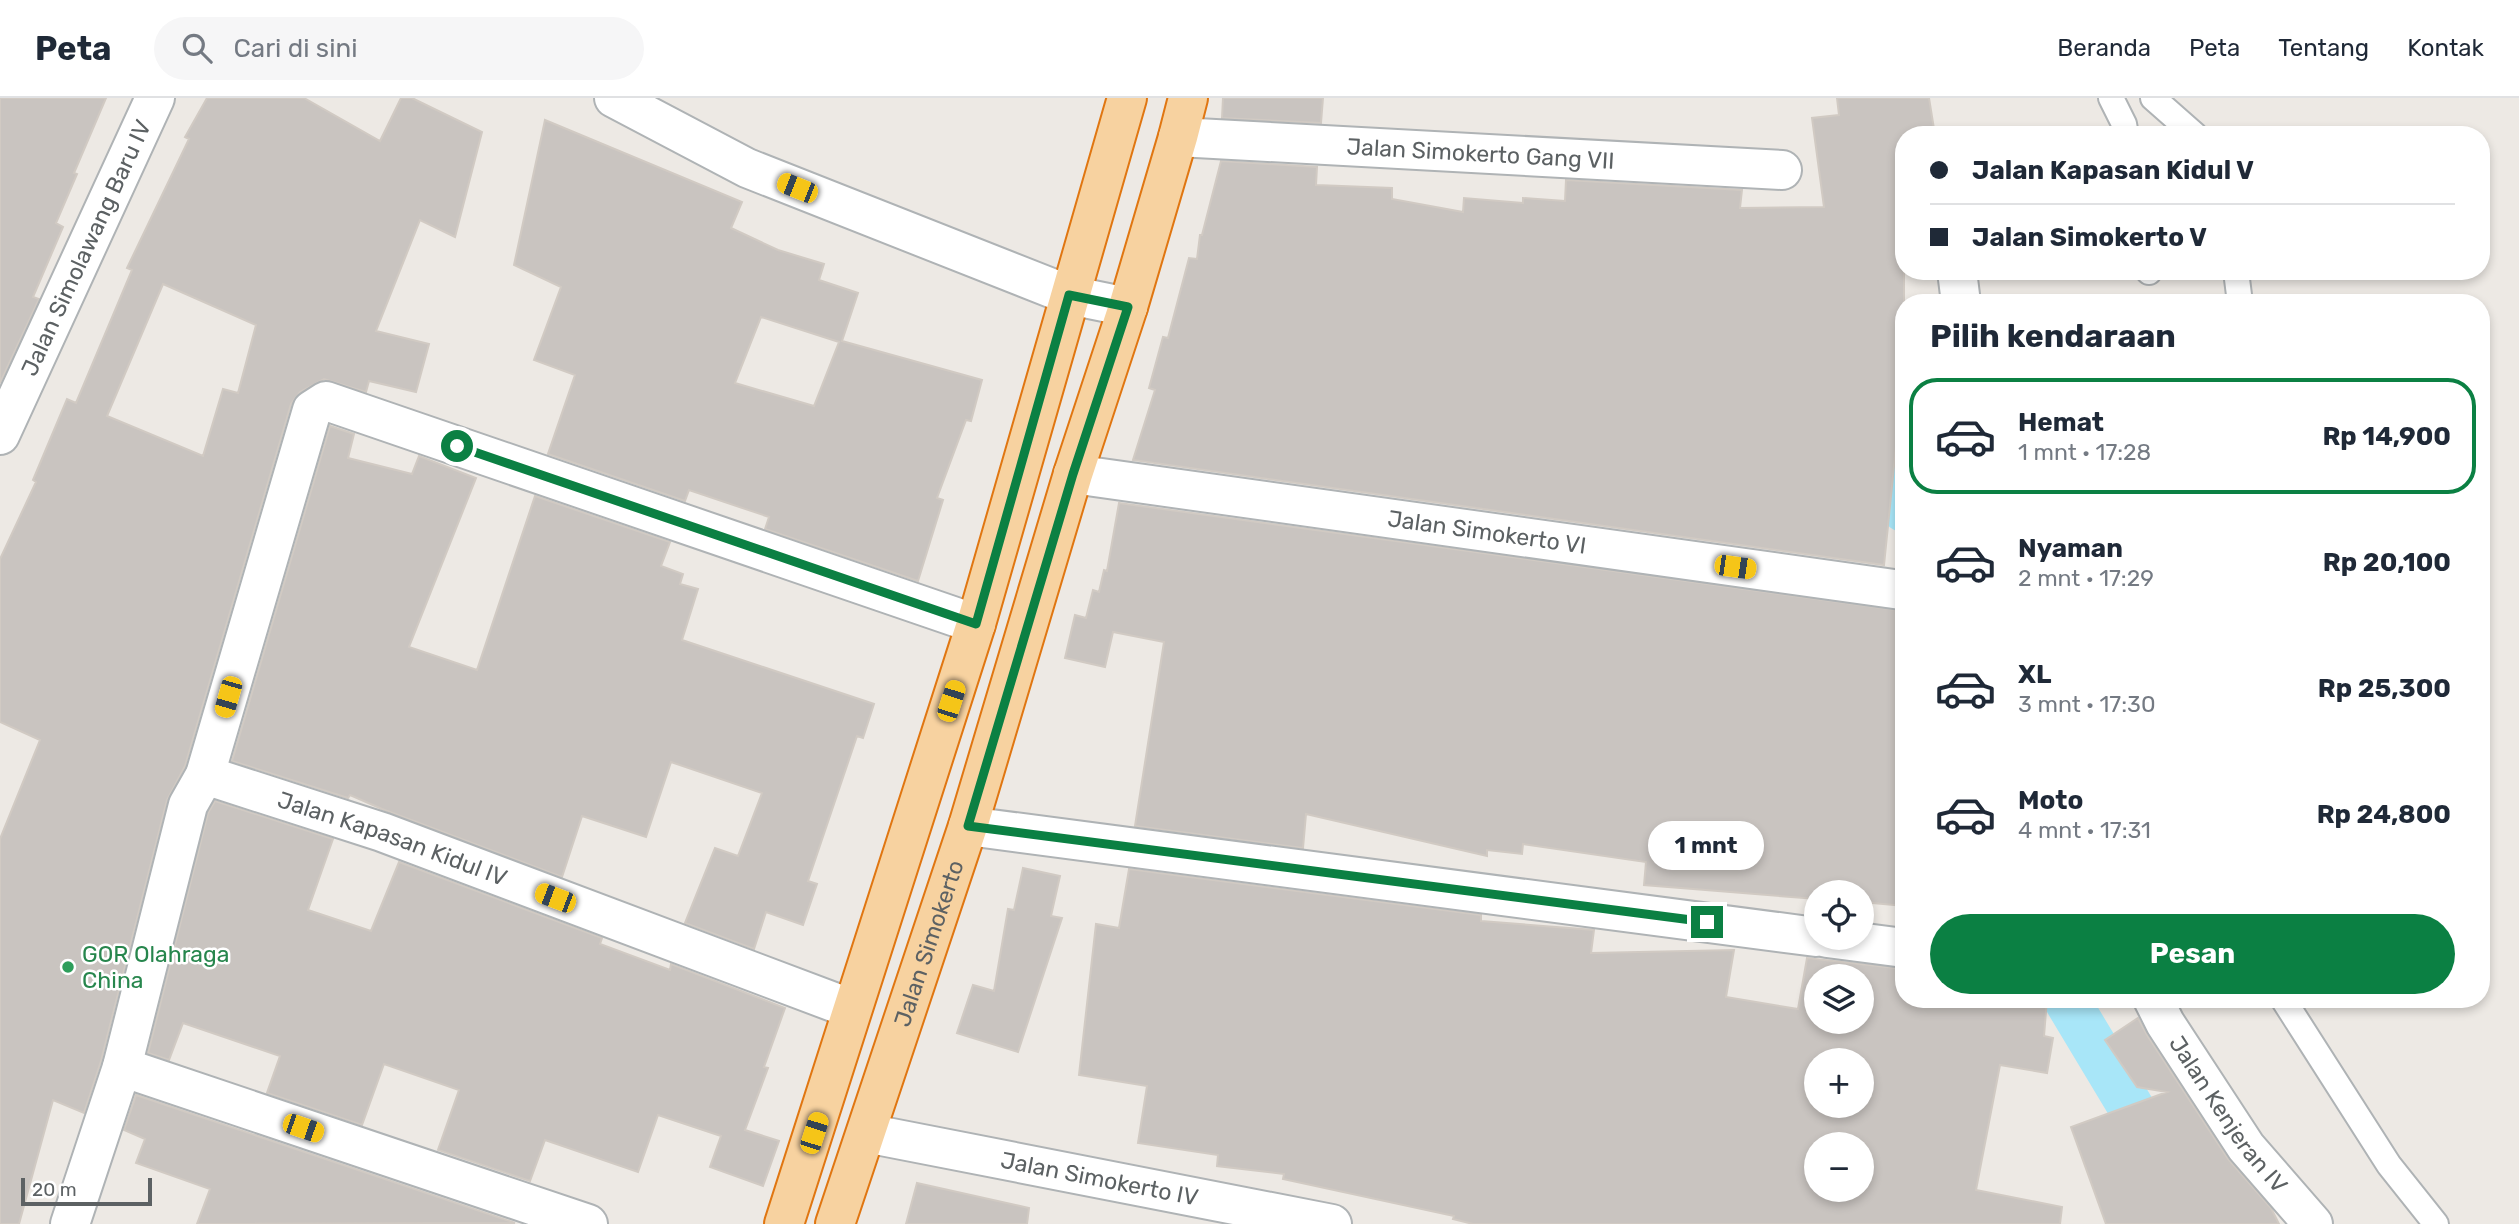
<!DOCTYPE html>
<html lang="id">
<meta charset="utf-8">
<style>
:root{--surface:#fff;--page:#f6f6f7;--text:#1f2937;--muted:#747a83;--line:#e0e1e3;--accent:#0b8043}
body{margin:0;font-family:Rubik,sans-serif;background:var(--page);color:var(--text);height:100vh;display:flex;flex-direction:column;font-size:26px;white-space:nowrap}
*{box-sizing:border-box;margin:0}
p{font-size:23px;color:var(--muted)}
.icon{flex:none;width:38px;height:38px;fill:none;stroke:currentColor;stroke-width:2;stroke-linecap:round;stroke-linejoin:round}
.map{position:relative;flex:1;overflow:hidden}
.panel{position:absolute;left:1895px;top:196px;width:595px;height:714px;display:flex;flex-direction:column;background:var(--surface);border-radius:28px;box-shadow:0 4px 10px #0003}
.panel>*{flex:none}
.guide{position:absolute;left:1895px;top:28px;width:595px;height:154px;border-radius:28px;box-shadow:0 4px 10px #0003;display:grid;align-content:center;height:154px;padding:0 35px;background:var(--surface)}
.fabs{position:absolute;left:1804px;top:782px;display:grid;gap:14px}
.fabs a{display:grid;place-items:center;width:70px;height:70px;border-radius:50%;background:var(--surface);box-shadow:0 4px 10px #0003;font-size:35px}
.scale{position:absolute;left:21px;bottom:18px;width:131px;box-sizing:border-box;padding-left:7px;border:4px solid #5c6163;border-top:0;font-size:19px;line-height:24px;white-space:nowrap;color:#5c6163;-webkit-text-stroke:5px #fff;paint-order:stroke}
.end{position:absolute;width:32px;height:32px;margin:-16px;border:9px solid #0b8043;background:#fff;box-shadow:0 0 0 4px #fff}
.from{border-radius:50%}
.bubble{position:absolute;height:49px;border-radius:24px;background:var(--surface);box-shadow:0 4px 10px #0003;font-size:23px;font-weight:700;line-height:49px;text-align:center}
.car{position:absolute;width:21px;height:42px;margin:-21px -10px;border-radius:9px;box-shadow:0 0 5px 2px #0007;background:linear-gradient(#f5c518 24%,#345 0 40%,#f5c518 0 76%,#345 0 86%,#f5c518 0)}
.guide b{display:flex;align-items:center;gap:24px;height:66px;font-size:26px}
.guide b+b{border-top:2px solid var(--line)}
.guide i{width:18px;height:18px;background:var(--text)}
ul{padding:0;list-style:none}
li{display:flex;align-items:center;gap:21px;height:116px;margin:0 14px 10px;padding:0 21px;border:4px solid transparent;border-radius:28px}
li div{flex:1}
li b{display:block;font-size:26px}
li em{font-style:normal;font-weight:700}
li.on{border-color:var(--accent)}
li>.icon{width:63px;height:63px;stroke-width:1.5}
h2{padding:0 35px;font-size:32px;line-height:84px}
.button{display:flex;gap:14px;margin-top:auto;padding:14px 35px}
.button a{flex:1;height:80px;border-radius:42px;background:var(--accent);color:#fff;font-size:28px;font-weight:700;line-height:80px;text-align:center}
header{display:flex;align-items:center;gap:42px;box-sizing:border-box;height:98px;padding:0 35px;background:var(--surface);border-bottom:2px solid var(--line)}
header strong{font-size:33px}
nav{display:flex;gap:38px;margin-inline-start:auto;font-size:24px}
.search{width:490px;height:63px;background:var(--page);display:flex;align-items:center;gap:18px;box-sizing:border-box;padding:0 24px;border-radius:38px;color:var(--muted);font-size:26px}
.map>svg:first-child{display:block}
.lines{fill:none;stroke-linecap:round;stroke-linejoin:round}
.canal{stroke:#a8e6f8;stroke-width:46}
.building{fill:#c9c4c0;stroke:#d1cac3;stroke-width:2;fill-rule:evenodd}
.service-casing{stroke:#afb3b5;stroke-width:28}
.minor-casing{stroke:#afb3b5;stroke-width:42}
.tertiary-casing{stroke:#afb3b5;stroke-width:42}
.trunk-casing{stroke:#e07611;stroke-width:42}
.service{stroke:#fff;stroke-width:24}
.minor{stroke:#fff;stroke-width:38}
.tertiary{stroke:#fff;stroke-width:38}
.trunk{stroke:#f7d2a0;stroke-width:38}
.route{stroke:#0b8043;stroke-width:9}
.leisure-dot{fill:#2e9e5b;stroke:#fff;stroke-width:2.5}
.labels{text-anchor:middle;stroke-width:5;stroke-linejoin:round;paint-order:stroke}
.street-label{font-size:23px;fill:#5c6163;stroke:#fff}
.leisure-label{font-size:23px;fill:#27864d;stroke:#fff;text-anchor:start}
</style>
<header>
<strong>Peta</strong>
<div class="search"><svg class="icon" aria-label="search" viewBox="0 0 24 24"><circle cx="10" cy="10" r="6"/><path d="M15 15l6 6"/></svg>Cari di sini</div>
<nav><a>Beranda</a><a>Peta</a><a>Tentang</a><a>Kontak</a></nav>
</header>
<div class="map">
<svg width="2519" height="1126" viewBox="0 0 2519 1126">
<rect width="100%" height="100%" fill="#ede9e4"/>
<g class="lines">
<path class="canal" d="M 1892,289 L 1893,333 L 1904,411
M 2066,901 L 2144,1031 L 2184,1084 L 2202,1126"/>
</g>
<path class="building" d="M 0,0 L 106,0 L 74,75 L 77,76 L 56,125 L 63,129 L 33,199 L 39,201 L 0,285 Z
M 207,0 L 304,0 L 380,43 L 401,0 L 412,0 L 482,34 L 455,139 L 420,122 L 376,233 L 429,246 L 416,294 L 369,283 L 366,294 L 324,281 L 300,294 L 291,306 L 185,668 L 167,702 L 101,963 L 84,1015 L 53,1002 L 19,1126 L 0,1126 L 0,741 L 40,642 L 0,624 L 0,461 L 36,384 L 33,382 L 67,301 L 76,305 L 132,172 L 127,170 L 189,41 L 185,39 ZM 163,186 L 256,227 L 238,295 L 223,291 L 203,358 L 107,318 Z
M 1223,0 L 1323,0 L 1321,25 L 1222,20 Z
M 1837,0 L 1929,0 L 1935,37 L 1904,37 L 1904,339 L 1897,339 L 1884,467 L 1133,362 L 1155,292 L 1149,290 L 1163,239 L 1168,240 L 1189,160 L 1197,161 L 1200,137 L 1202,137 L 1221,63 L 1317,69 L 1316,87 L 1392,90 L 1392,101 L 1463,114 L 1464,100 L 1523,105 L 1523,100 L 1565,103 L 1566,82 L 1742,92 L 1740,110 L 1824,109 L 1812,20 L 1839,17 Z
M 545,22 L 742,104 L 731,130 L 778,152 L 824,166 L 819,182 L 858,195 L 842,243 L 982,282 L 971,323 L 966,322 L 937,400 L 943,402 L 918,483 L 765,431 L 769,419 L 689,392 L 685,403 L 548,356 L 575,277 L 534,262 L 561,189 L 514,167 ZM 761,219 L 839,244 L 814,308 L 735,285 Z
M 330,328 L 354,336 L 348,360 L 412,376 L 419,358 L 476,380 L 409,549 L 477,572 L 535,398 L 670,444 L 661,468 L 683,476 L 680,486 L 698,491 L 682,542 L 874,606 L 863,640 L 857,638 L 808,783 L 817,786 L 803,827 L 766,814 L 754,851 L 685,825 L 715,750 L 738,758 L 762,695 L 671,664 L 646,739 L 582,718 L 562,779 L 382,711 L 350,697 L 348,700 L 232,663 Z
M 1119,405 L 1904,513 L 1904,808 L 1862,804 L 1862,794 L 1816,794 L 1816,801 L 1644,787 L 1646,764 L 1523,746 L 1522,756 L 1487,752 L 1487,758 L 1306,716 L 1303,750 L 1135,728 L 1164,544 L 1113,534 L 1105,569 L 1065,560 L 1075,517 L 1086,520 L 1093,492 L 1099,494 L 1104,472 L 1107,473 Z
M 215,703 L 333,741 L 308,812 L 371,833 L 399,764 L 602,840 L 600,846 L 670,872 L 671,866 L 785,910 L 764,969 L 768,970 L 745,1032 L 779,1043 L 763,1088 L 710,1069 L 721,1038 L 658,1017 L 638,1074 L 545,1042 L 530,1083 L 438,1052 L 459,992 L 384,966 L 362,1027 L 267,995 L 280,958 L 183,925 L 169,962 L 148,955 L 208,715 Z
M 1023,770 L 1060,778 L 1051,818 L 1062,820 L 1018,954 L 957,935 L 973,887 L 994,893 L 1008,811 L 1014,812 Z
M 1129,771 L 1481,817 L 1481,823 L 1594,832 L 1591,855 L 1734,852 L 1726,899 L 1798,911 L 1807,860 L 1904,871 L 1904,901 L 2047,901 L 2044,938 L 2053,940 L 2047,975 L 2000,967 L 1976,1092 L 2062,1109 L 2060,1126 L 1473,1126 L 1453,1121 L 1454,1118 L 1283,1081 L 1284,1076 L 1217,1068 L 1218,1057 L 1138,1045 L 1147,988 L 1079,977 L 1096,826 L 1119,830 ZM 1816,878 L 1862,878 L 1862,924 L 1816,924 ZM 1816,962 L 1862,962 L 1862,1008 L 1816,1008 ZM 1816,1046 L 1862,1046 L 1862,1092 L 1816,1092 Z
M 2138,920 L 2147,937 L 2228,1061 L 2271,1110 L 2279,1126 L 2106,1126 L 2071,1029 L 2167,994 L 2137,989 L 2105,942 Z
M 136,997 L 515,1125 L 197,1126 L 210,1091 L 136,1065 L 145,1041 L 124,1032 Z
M 917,1085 L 1029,1110 L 1027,1126 L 906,1126 Z"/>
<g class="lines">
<g class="service-casing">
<path id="service" d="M 2111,0 L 2124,26 L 2126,37
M 2153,0 L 2195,37
M 2148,173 L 2149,174
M 2236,173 L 2240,205
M 2283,901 L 2389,1067 L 2436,1126"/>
</g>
<g class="minor-casing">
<g id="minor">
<path id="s1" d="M 1178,39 L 1782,72"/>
<path d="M 1957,173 L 1961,205"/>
<path d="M 1069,197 L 1128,209"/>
<path id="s2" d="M 0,337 L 155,0"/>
<path id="s3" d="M 1073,376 L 1901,492"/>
<path id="s4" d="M 205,677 L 382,734 L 852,911"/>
<path d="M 968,728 L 1816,839"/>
<path d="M 1827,840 L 1904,850"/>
<path id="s5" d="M 2153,901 L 2165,925 L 2246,1049 L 2313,1126"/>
<path d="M 122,969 L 588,1126"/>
<path id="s6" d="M 866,1035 L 1332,1126"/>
<path d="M 70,1126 L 122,969 L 188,707 L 205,677 L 312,312 L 326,303 L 976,526"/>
</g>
</g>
<g class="tertiary-casing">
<path id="tertiary" d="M 614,0 L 747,70 L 1069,197"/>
</g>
<g class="trunk-casing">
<g id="trunk">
<path d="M 784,1126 L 976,526 L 1127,0"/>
<path id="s7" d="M 835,1126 L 968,728 L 1073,376 L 1128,209 L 1178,39 L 1188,0"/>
</g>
</g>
<use href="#service" class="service"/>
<use href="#minor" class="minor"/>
<use href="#tertiary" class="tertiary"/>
<use href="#trunk" class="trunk"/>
</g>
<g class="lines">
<path class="route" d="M 457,348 L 976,526 L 1069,197 L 1128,209 L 1073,376 L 968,728 L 1707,824"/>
</g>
<circle class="leisure-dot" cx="68" cy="869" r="7"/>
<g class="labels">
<g class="street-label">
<text dy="8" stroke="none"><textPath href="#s1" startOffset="303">Jalan Simokerto Gang VII</textPath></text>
<text dy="8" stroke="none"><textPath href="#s2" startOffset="206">Jalan Simolawang Baru IV</textPath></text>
<text dy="8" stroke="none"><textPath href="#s3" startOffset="418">Jalan Simokerto VI</textPath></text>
<text dy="8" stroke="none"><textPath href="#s4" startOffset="198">Jalan Kapasan Kidul IV</textPath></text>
<text dy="8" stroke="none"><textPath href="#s7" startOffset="296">Jalan Simokerto</textPath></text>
<text dy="8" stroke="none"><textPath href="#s5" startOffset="138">Jalan Kenjeran IV</textPath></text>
<text dy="8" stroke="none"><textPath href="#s6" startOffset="238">Jalan Simokerto IV</textPath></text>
</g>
<g class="leisure-label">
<text x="82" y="864">GOR Olahraga<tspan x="82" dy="26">China</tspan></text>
</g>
</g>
</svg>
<div class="fabs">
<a><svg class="icon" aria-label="locate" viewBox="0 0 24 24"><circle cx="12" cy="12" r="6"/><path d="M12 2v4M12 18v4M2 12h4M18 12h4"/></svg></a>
<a><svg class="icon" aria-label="layers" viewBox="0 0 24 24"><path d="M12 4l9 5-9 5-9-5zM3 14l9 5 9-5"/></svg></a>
<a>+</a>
<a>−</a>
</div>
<div class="scale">20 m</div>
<i class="end from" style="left:457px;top:348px"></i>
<i class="end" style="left:1707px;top:824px"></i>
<div class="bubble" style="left:1648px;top:723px;width:116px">1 mnt</div>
<i class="car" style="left:797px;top:90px;rotate:292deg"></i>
<i class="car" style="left:1735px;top:469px;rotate:98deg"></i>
<i class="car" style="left:228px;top:599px;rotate:196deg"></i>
<i class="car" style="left:951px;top:603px;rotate:18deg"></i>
<i class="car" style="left:555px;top:800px;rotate:291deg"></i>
<i class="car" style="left:303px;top:1030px;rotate:109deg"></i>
<i class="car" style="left:814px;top:1035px;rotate:18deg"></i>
<div class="guide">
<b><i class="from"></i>Jalan Kapasan Kidul V</b>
<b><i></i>Jalan Simokerto V</b>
</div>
<section class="panel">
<h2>Pilih kendaraan</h2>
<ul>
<li class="on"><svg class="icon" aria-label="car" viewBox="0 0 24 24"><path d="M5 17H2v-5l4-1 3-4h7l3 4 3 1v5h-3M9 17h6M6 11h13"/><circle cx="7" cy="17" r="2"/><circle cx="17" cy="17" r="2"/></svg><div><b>Hemat</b><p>1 mnt · 17:28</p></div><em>Rp 14,900</em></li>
<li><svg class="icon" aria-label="car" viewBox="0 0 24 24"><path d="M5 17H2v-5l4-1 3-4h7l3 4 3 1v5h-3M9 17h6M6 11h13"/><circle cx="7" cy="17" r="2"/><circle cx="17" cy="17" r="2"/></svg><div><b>Nyaman</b><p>2 mnt · 17:29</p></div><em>Rp 20,100</em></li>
<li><svg class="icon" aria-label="car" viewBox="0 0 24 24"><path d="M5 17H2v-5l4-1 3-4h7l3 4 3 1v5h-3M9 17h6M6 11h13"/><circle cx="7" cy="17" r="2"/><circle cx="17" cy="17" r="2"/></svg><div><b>XL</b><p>3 mnt · 17:30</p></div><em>Rp 25,300</em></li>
<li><svg class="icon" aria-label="car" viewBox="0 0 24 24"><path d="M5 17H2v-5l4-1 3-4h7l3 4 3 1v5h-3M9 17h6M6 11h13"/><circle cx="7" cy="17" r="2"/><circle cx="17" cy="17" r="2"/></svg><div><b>Moto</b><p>4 mnt · 17:31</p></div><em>Rp 24,800</em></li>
</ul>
<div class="button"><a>Pesan</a></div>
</section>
</div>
